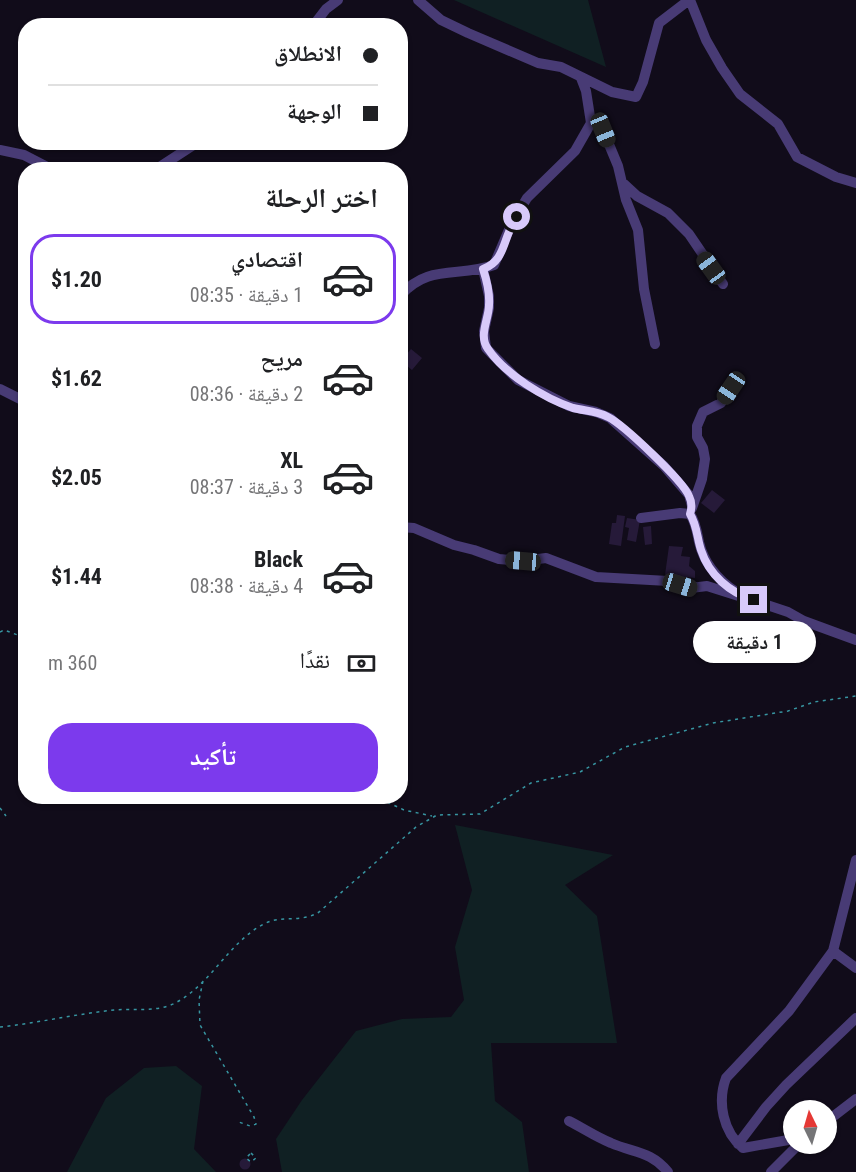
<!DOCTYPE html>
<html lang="ar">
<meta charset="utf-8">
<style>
:root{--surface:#fff;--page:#f2f2f2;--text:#202124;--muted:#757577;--line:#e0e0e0;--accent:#7c3aed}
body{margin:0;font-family:"Roboto Condensed","Noto Naskh Arabic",sans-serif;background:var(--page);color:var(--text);direction:rtl;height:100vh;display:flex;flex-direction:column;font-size:22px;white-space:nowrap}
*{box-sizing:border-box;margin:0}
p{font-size:20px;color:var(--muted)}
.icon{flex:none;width:33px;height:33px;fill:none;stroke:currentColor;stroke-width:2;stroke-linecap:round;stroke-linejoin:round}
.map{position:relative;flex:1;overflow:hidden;direction:ltr}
.side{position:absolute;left:18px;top:162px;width:390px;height:642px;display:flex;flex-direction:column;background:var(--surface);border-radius:24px;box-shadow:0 2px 4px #0004;direction:rtl}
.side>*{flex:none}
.banner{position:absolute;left:18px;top:18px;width:390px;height:132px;border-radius:24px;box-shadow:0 2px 4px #0004;direction:rtl;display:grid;align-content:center;height:132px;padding:0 30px;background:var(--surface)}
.needle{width:39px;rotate:355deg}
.tools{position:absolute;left:783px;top:1100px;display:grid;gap:12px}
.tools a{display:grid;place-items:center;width:54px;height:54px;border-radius:50%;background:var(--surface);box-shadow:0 2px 4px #0004;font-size:30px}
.end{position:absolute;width:27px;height:27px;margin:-14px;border:8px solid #d8cafa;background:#111;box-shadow:0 0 0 3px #111}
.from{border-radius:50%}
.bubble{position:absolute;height:42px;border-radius:21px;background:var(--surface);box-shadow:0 2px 4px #0004;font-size:20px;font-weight:700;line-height:42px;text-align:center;direction:rtl}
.car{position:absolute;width:18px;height:36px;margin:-18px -9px;border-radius:8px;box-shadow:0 0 4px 2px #0007;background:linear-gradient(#222 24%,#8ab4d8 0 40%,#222 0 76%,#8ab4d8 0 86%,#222 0)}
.banner b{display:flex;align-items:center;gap:21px;height:57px;font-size:22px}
.banner b+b{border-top:2px solid var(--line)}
.banner i{width:15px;height:15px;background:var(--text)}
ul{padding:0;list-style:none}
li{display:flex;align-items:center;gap:18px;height:90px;margin:0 12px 9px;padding:0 18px;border:3px solid transparent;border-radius:24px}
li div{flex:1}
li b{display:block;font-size:22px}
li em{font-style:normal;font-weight:700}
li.active{border-color:var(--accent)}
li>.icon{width:54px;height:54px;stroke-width:1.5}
h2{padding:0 30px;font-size:27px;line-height:72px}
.pay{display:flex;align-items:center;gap:15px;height:66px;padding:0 30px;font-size:22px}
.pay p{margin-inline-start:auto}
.button{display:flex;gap:12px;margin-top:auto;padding:12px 30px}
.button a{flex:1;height:69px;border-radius:24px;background:var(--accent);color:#fff;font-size:24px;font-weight:700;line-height:69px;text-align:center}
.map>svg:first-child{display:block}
.green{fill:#102023}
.building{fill:#261a39}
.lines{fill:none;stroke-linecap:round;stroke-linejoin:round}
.path{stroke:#3795a1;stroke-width:1.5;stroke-dasharray:3 4.5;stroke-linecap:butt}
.minor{stroke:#483b75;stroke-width:10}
.route{stroke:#d8cafa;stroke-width:8}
</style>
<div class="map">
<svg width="856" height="1172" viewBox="0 0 856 1172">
<rect width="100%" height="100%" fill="#110c1a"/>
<path class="green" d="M 454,0 L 588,0 L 606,67 Z
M 455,825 L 613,855 L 565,885 L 597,916 L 617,1043 L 491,1043 L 495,1101 L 522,1122 L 529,1172 L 282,1172 L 276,1139 L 302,1100 L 356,1031 L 402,1019 L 451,1017 L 464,1000 L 455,947 L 472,890 Z
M 176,1066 L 202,1086 L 194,1149 L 216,1172 L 67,1172 L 106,1098 L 144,1068 Z"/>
<path class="building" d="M 411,349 L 422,358 L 412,370 L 401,361 Z
M 712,490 L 725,500 L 714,513 L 701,503 Z
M 617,515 L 625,516 L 621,546 L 609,544 L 612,523 L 616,523 Z
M 627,518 L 640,520 L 636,542 L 627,540 L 629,528 L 625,527 Z
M 651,526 L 652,544 L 645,545 L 643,527 Z
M 669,546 L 683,547 L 681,556 L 690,557 L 689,566 L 695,571 L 695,578 L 665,575 Z
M239.5 1164a5.5 5.5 0 1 1 11 0a5.5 5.5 0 1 1-11 0Z"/>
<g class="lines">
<path class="path" d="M 0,632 L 4,630 L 26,638
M 374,796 L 404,810 L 432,816
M 0,808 L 6,816
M 203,981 L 199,1000 L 200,1025 L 254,1117 L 256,1124 L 250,1126 L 236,1121
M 0,1027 C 38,1023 76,1014 114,1010 C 135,1008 158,1013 177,1002 C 212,983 230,940 266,923 C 282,915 302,923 319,912 L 416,827 L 437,815 L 480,814 L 531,783 L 580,772 L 625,747 L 713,723 L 788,711 L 814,702 L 856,696
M 251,1153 L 256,1158 L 251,1162 L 246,1158 Z"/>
<path class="minor" d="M 418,0 L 441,20 L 468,33 L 538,63 L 561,67 L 612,92 L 636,97 L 643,82 L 659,23 L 689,0
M 690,0 L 706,40 L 722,68 L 740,94 L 778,124 L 797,157 L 836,177 L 856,183
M 313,26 L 326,9 L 338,0
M 591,123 L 598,125 L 603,130 L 618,166 L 626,200 L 638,230 L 644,289 L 655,344
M 0,150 L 24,155 L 53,170
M 155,170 L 198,142
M 624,184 L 637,196 L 668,213 L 689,234 L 723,284
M 483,269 L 489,296 L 489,308 L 484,331 L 486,348 L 518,380 L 569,406 L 596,412 L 610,418 L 664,466 L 689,495 L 692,506
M 400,296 C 428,263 459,278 494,265 L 511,225 L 527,198 L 575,151 L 591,123 L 586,91 L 581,78
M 0,389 L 26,402
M 692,508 L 702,479 L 705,459 L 703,448 L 697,437 L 697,426 L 703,412 L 721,403 L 731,388
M 641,518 L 680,513 L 690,514 C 696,523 697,532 699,542 C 704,564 717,579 736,592
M 400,527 L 414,528 L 454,545 L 474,550 L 499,559 L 523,561 L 546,558 L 596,577 L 668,581 L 691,588 L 707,586 L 767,605 L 788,612 L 804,621 L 856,640
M 833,951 L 856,968
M 569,1121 C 583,1128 596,1137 611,1143 C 634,1153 651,1151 668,1172
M 826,1122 L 856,1099
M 794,1139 L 743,1148 C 723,1132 717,1102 726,1078 L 789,1011 L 833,951 L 856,860
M 738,1144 L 766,1107 L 786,1085 L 856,1018
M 771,1172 L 800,1143"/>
</g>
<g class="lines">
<path class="route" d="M 517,217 C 502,237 507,260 483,269 C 487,281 490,292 489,305 C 489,319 478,336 488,349 C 506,375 544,398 573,408 C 585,411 597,411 608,417 C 624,425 683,481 689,496 C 692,502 692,508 690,514 C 697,525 697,538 701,550 C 709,575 730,593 754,600"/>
</g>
</svg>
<div class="tools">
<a><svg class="needle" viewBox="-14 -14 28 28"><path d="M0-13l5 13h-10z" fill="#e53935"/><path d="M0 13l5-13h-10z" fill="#757577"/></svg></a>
</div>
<i class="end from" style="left:517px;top:217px"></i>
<i class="end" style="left:754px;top:600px"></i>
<div class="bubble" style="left:693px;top:621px;width:123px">1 دقيقة</div>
<i class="car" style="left:603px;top:130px;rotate:158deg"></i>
<i class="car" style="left:711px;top:268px;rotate:324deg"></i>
<i class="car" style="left:731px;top:388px;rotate:214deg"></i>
<i class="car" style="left:523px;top:561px;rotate:275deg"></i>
<i class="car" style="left:680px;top:585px;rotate:107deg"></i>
<div class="banner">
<b><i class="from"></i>الانطلاق</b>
<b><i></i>الوجهة</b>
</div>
<section class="side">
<h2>اختر الرحلة</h2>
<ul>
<li class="active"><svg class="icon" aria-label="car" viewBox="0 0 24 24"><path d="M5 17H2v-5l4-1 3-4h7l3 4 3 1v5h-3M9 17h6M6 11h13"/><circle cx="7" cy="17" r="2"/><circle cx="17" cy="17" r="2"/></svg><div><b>اقتصادي</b><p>1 دقيقة · 08:35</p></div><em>$1.20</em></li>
<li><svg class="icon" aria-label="car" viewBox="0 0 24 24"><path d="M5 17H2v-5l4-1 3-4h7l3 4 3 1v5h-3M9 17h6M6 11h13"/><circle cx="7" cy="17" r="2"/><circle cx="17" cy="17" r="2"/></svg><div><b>مريح</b><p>2 دقيقة · 08:36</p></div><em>$1.62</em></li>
<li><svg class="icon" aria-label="car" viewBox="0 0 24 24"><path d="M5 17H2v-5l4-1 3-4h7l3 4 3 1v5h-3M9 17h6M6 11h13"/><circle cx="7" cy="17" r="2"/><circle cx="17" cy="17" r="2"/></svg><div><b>XL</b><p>3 دقيقة · 08:37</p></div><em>$2.05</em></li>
<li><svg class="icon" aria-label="car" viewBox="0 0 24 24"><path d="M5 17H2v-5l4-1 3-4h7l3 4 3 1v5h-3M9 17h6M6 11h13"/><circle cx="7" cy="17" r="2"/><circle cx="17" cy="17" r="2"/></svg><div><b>Black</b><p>4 دقيقة · 08:38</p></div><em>$1.44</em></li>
</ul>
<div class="pay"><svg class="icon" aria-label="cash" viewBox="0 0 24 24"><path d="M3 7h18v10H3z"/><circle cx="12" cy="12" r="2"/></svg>نقدًا<p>360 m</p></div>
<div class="button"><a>تأكيد</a></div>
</section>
</div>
